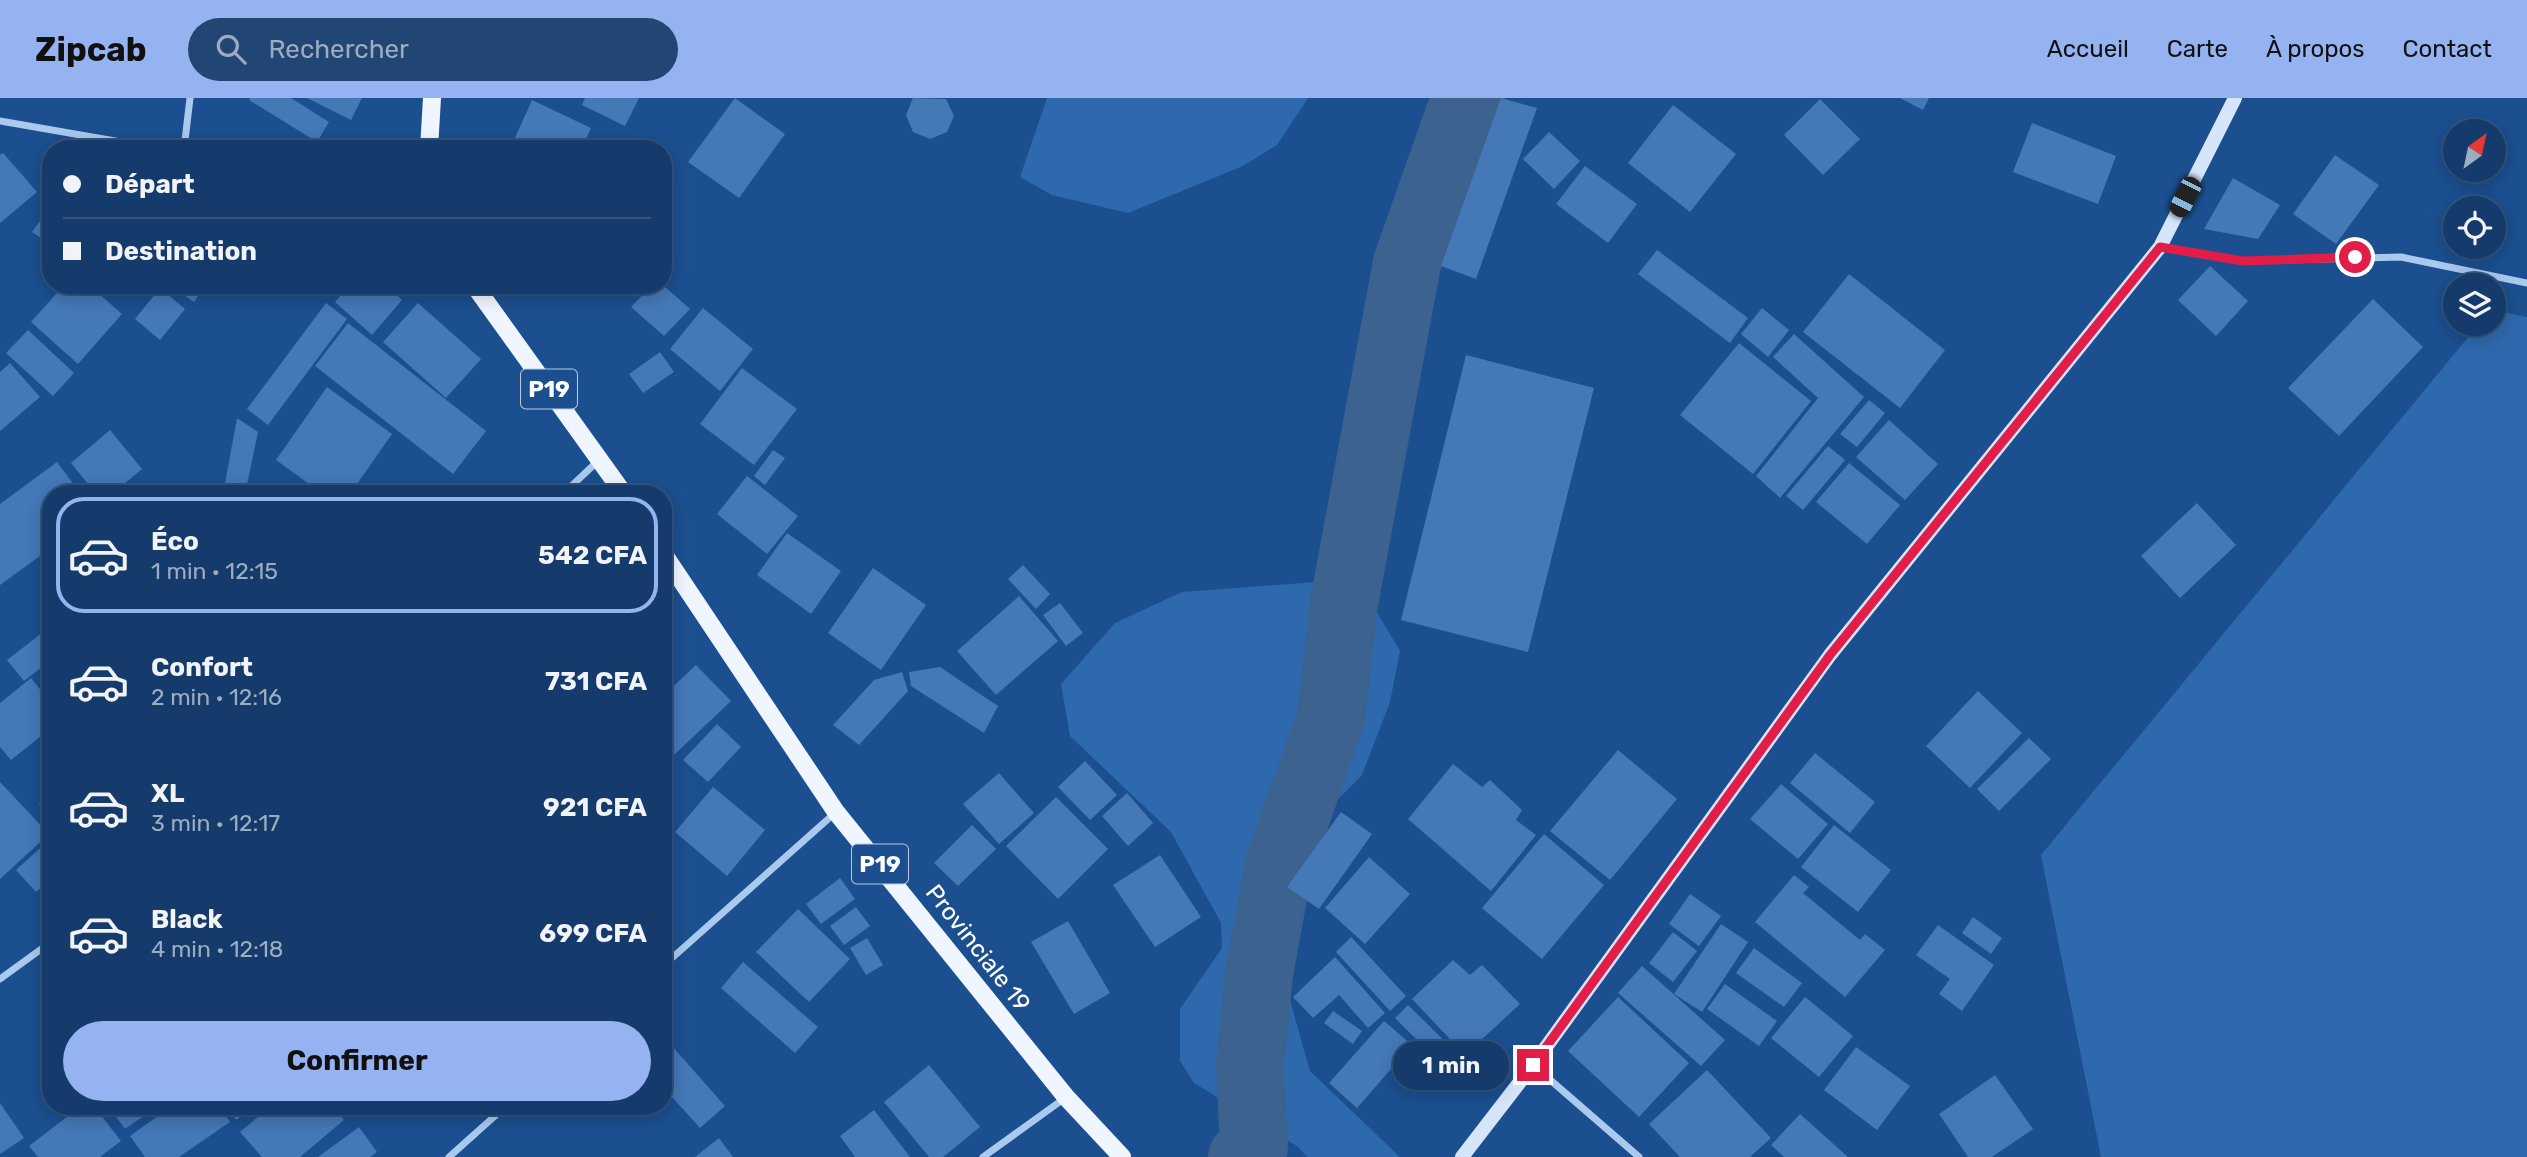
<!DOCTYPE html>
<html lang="fr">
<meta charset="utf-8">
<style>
:root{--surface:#143b6b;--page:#214673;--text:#f1f3f6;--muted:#9dadc1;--line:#33557e;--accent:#95b2f1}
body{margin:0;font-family:Rubik,sans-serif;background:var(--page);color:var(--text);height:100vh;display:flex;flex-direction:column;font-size:26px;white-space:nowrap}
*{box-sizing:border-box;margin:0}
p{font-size:23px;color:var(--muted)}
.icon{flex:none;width:38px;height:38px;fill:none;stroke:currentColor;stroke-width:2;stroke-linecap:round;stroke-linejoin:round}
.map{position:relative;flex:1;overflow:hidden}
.drawer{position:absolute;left:42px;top:387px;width:630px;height:630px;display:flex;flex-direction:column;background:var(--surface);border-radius:28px;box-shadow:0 4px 18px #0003,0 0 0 2px var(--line)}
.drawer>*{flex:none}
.banner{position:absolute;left:42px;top:42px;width:630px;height:154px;border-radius:28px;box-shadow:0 4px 18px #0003,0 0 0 2px var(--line);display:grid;align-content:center;height:154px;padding:0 21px;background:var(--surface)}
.needle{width:46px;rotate:33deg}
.buttons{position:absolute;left:2443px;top:21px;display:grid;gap:14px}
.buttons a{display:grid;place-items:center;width:63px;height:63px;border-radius:50%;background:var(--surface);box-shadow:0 4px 18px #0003,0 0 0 2px var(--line);font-size:35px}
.end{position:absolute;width:32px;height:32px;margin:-16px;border:9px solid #e11d48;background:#fff;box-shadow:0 0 0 4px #fff}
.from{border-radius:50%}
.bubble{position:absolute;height:49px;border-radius:24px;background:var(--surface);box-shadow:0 4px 18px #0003,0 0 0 2px var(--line);font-size:23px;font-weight:700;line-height:49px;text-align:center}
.car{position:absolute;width:21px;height:42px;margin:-21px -10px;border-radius:9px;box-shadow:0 0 5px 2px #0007;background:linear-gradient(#222 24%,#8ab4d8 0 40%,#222 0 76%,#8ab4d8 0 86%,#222 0)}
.banner b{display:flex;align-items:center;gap:24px;height:66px;font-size:26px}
.banner b+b{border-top:2px solid var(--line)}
.banner i{width:18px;height:18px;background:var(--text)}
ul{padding:12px 0 0;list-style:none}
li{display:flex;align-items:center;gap:21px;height:116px;margin:0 14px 10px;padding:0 7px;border:4px solid transparent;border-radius:28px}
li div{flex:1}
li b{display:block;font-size:26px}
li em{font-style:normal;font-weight:700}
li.on{border-color:var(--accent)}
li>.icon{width:63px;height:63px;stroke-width:1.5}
.action{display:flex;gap:14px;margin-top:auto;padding:14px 21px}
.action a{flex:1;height:80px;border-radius:42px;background:var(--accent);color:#111;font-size:28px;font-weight:700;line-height:80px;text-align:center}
header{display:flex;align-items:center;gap:42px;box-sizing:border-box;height:98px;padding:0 35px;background:var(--accent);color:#111}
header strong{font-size:33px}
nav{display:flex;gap:38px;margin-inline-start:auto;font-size:24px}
.search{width:490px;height:63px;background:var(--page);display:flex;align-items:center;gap:18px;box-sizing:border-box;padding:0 24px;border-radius:38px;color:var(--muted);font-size:26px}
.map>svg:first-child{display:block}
.green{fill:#2e69ad}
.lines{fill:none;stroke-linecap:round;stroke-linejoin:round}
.stream{stroke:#9cc4f0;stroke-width:10}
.river{stroke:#3c6290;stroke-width:68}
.building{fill:#4478b7}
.street{stroke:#a9c9ee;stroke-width:7}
.secondary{stroke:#d6e6fa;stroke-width:14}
.primary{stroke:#f0f6ff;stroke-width:18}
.route{stroke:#e11d48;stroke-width:9}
.labels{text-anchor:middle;stroke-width:6;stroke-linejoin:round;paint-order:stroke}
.shield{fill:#1b4f8f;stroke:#bbcadd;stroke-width:2}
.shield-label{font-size:23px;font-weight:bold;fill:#fff}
.street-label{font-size:24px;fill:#fff;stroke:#1b4f8f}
</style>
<header>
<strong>Zipcab</strong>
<div class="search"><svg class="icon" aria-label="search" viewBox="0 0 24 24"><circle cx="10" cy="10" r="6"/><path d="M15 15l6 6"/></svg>Rechercher</div>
<nav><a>Accueil</a><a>Carte</a><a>À propos</a><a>Contact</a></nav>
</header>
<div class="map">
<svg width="2527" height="1059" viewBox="0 0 2527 1059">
<rect width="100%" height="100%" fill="#1b4f8f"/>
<path class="green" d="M 1047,0 L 1308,0 L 1277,47 L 1243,68 L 1128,115 L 1052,97 L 1020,79 Z
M 2494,212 L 2527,219 L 2527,1059 L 2101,1059 L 2041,757 L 2479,226 L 2494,226 Z
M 1316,484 L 1367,498 L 1400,553 L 1390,604 L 1362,677 L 1305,734 L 1278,780 L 1288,895 L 1310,973 L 1400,1059 L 1307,1059 L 1297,1048 L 1194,985 L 1180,963 L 1180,911 L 1222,850 L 1221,825 L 1171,734 L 1070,638 L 1061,586 L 1115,525 L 1182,494 Z"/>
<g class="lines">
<path class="stream" d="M 1254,1048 L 1274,1059"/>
<path class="river" d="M 1242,1059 L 1254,1048 L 1250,969 L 1259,876 L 1279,766 L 1331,620 L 1344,505 L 1407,165 L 1460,15 L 1471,0"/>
</g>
<path class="building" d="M 250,0 L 291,0 L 329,24 L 317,44 L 249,2 Z
M 307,0 L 362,0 L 351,22 Z
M 585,0 L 639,0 L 625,28 L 582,7 Z
M 735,0 L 785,36 L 739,100 L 688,64 Z
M 913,0 L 946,1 L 954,18 L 947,34 L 930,41 L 913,34 L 906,17 Z
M 1501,0 L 1537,10 L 1476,181 L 1441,168 Z
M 1900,0 L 1929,0 L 1923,12 Z
M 1820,1 L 1860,41 L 1823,77 L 1784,37 Z
M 532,2 L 591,30 L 582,51 L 510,51 Z
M 1673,7 L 1736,56 L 1690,114 L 1628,65 Z
M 2032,25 L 2116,58 L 2098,106 L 2013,74 Z
M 1549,34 L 1580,63 L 1554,91 L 1523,61 Z
M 3,55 L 37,94 L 0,125 L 0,57 Z
M 2335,57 L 2379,87 L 2336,146 L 2293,116 Z
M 1585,68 L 1637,106 L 1608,145 L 1556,106 Z
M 2233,80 L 2280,107 L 2258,141 L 2204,131 Z
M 51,108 L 51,147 L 32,134 Z
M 1657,152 L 1748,220 L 1730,245 L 1638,176 Z
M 2210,168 L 2248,203 L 2216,238 L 2178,202 Z
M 1849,176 L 1945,252 L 1900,310 L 1803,234 Z
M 64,187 L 89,187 L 122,216 L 78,266 L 31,224 Z
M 170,187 L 205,187 L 194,204 Z
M 350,187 L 386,187 L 402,202 L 372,237 L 335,204 Z
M 652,187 L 663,187 L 690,211 L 664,238 L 631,209 Z
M 160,190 L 185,211 L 160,242 L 135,221 Z
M 2373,201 L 2423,249 L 2339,338 L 2288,290 Z
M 326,205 L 347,221 L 268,327 L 247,311 Z
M 418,205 L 481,261 L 446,300 L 383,244 Z
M 703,210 L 753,251 L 720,293 L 670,251 Z
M 1762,210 L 1789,232 L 1768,259 L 1741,236 Z
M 348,225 L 486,333 L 453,376 L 315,268 Z
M 28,232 L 74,275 L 53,298 L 6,255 Z
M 1794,236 L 1864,299 L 1780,400 L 1756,378 L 1818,300 L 1773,259 Z
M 1739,245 L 1811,303 L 1753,376 L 1680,317 Z
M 660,254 L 674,274 L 643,295 L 629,276 Z
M 1466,257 L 1594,290 L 1528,554 L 1401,522 Z
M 10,265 L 40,299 L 0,333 L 0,274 Z
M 742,270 L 797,311 L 754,367 L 700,326 Z
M 327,289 L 392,336 L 350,396 L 323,396 L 276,362 Z
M 1869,302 L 1885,315 L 1857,349 L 1840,336 Z
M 237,320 L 258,334 L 245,396 L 223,396 Z
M 1889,322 L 1938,366 L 1905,402 L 1856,359 Z
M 110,332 L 142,371 L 112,396 L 96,396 L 71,365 Z
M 1828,348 L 1845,362 L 1803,412 L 1786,398 Z
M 773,352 L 785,360 L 765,387 L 754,378 Z
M 57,364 L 81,396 L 51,396 L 51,450 L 0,487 L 0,406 Z
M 1849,365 L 1900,407 L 1867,446 L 1816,404 Z
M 747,378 L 798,418 L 767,456 L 717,416 Z
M 2197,405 L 2236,447 L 2180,500 L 2141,458 Z
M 787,435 L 841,473 L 811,516 L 757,477 Z
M 1023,467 L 1050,496 L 1036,511 L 1008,481 Z
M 873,470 L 926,507 L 881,572 L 828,535 Z
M 1019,498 L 1058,543 L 996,597 L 957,553 Z
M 1060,505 L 1083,535 L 1066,548 L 1043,517 Z
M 51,528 L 51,562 L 24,583 L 7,562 Z
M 696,567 L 731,603 L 674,657 L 663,645 L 663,598 Z
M 940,569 L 998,608 L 984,635 L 911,588 L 909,574 Z
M 902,574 L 908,593 L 859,647 L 833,627 L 874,582 Z
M 31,580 L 51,605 L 51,630 L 11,662 L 0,649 L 0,605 Z
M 1978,593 L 2022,635 L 1970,690 L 1926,648 Z
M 717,626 L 741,649 L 708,684 L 683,662 Z
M 2029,640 L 2051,661 L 1999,713 L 1977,691 Z
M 1618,652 L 1677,701 L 1610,782 L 1550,733 Z
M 1815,655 L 1875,704 L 1850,735 L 1790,685 Z
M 1085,663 L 1117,697 L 1090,722 L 1058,689 Z
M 1453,666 L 1482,689 L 1490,682 L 1522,712 L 1516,722 L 1536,737 L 1491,793 L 1408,721 Z
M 999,675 L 1034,715 L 999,746 L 963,706 Z
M 0,684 L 49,736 L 0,781 Z
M 1781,686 L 1828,726 L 1798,761 L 1750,721 Z
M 713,689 L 765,732 L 727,778 L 675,734 Z
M 51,695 L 51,719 L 39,706 Z
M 1127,695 L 1153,725 L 1128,748 L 1102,718 Z
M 1056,699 L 1108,751 L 1058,801 L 1006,748 Z
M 1341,714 L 1372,736 L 1319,811 L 1287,789 Z
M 972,727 L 996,751 L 958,788 L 934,765 Z
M 1834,727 L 1891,772 L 1858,814 L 1801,769 Z
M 1544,736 L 1604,787 L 1542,861 L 1482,810 Z
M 46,745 L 51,750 L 51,781 L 36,794 L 16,772 Z
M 1160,757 L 1201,819 L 1155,849 L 1113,787 Z
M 1369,759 L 1410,796 L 1365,846 L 1325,810 Z
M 1794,777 L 1809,789 L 1803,795 L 1860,842 L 1865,836 L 1885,852 L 1845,899 L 1755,824 Z
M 840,780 L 855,801 L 821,826 L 806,806 Z
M 1690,796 L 1721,818 L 1699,848 L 1669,826 Z
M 856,809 L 870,828 L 844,847 L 830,828 Z
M 798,811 L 850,861 L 809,904 L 756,854 Z
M 1973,819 L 2002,840 L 1991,856 L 1962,835 Z
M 1068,823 L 1110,895 L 1074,916 L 1031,844 Z
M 1721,826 L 1748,844 L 1702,914 L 1674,896 Z
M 1938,827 L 1994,867 L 1962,913 L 1939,896 L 1950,881 L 1916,857 Z
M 1673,834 L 1697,853 L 1673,884 L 1649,865 Z
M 1351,839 L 1406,898 L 1390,913 L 1336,854 Z
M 867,840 L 883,867 L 866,877 L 850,850 Z
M 1754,850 L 1802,885 L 1784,909 L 1736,875 Z
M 1335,859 L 1385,915 L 1368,930 L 1339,897 L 1313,920 L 1293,899 Z
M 1453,862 L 1470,877 L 1482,867 L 1520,906 L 1465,957 L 1412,901 Z
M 743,864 L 818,929 L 795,955 L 721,890 Z
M 1642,868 L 1725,942 L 1701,968 L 1618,895 Z
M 1725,886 L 1777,923 L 1759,948 L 1707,911 Z
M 1618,899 L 1689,965 L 1639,1019 L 1568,953 Z
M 1805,899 L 1853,938 L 1819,979 L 1771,940 Z
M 1408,907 L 1457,955 L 1443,968 L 1395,920 Z
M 1333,913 L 1362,933 L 1353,946 L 1324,925 Z
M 1384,923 L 1412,947 L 1357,1010 L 1329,985 Z
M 672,948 L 725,1008 L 700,1030 L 663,989 L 663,955 Z
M 1856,949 L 1910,988 L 1877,1032 L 1824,992 Z
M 929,967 L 980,1029 L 943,1059 L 929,1059 L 884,1004 Z
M 1707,972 L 1771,1040 L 1750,1059 L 1680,1059 L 1649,1026 Z
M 1995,977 L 2033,1031 L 1992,1059 L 1968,1059 L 1939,1016 Z
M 0,1005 L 24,1040 L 0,1056 Z
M 81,1008 L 94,1008 L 121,1043 L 100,1059 L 38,1059 L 29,1048 Z
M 108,1008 L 158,1008 L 125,1031 Z
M 172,1008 L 219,1008 L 230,1024 L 179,1059 L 145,1059 L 130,1038 Z
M 227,1008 L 256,1008 L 236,1022 Z
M 271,1008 L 333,1008 L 344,1022 L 300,1059 L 262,1059 L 240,1034 Z
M 874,1012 L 910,1059 L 855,1059 L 840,1038 Z
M 1800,1016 L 1848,1059 L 1784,1059 L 1771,1047 Z
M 359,1029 L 377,1054 L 370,1059 L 318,1059 Z
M 719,1040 L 733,1059 L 695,1059 Z"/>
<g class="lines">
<path class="street" d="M 0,23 L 161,51
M 184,51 L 190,0
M 2161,149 L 2243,163 L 2401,159 L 2527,185
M 563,396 L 600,361
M 663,868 L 836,714
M 0,881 L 51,844
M 1533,967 L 1639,1059
M 449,1059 L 506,1008
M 983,1059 L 1065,1000"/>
<path class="secondary" d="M 1462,1059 L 1533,967 L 1830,557 L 2160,149 L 2235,0"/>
<path class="primary" d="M 429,51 L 432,0
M 474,187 L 624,396
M 663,455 L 836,714 L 1066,999 L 1122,1059"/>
</g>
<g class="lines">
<path class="route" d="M 1533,967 L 1830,557 L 2160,149 L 2243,163 L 2355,159"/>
</g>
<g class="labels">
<g class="shield">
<rect x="521" y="271.5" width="56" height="39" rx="5"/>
<rect x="852" y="746.5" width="56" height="39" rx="5"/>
</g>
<g class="shield-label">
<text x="549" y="299">P19</text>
<text x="880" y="774">P19</text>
</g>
<g class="street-label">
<text transform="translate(978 850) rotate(52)" y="8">Provinciale 19</text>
</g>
</g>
</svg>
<div class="buttons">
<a><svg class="needle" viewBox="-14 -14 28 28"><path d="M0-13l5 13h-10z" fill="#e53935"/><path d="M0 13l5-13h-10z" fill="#9dadc1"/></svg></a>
<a><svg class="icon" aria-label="locate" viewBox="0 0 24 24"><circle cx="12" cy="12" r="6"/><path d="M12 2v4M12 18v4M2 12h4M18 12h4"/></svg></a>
<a><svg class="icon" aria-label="layers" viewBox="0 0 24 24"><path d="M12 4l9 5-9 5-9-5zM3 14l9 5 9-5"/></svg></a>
</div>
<i class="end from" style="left:2355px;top:159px"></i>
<i class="end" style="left:1533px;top:967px"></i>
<div class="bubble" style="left:1393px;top:943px;width:116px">1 min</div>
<i class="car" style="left:2185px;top:99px;rotate:207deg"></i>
<div class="banner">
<b><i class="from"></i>Départ</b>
<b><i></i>Destination</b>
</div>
<section class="drawer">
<ul>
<li class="on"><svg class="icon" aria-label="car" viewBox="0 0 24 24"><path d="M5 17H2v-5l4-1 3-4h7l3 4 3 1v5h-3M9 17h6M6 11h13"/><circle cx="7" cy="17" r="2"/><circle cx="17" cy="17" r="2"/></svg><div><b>Éco</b><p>1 min · 12:15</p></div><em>542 CFA</em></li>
<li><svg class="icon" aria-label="car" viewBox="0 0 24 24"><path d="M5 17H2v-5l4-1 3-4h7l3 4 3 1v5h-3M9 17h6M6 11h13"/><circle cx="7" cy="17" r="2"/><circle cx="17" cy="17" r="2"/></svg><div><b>Confort</b><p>2 min · 12:16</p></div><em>731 CFA</em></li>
<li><svg class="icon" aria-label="car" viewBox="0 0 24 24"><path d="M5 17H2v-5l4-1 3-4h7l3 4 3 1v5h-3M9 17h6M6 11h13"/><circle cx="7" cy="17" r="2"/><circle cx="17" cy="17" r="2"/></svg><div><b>XL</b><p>3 min · 12:17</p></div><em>921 CFA</em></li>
<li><svg class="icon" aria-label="car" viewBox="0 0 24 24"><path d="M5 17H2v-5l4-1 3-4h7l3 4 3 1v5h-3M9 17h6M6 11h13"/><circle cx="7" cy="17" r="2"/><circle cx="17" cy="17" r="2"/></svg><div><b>Black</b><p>4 min · 12:18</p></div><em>699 CFA</em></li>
</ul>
<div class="action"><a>Confirmer</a></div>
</section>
</div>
